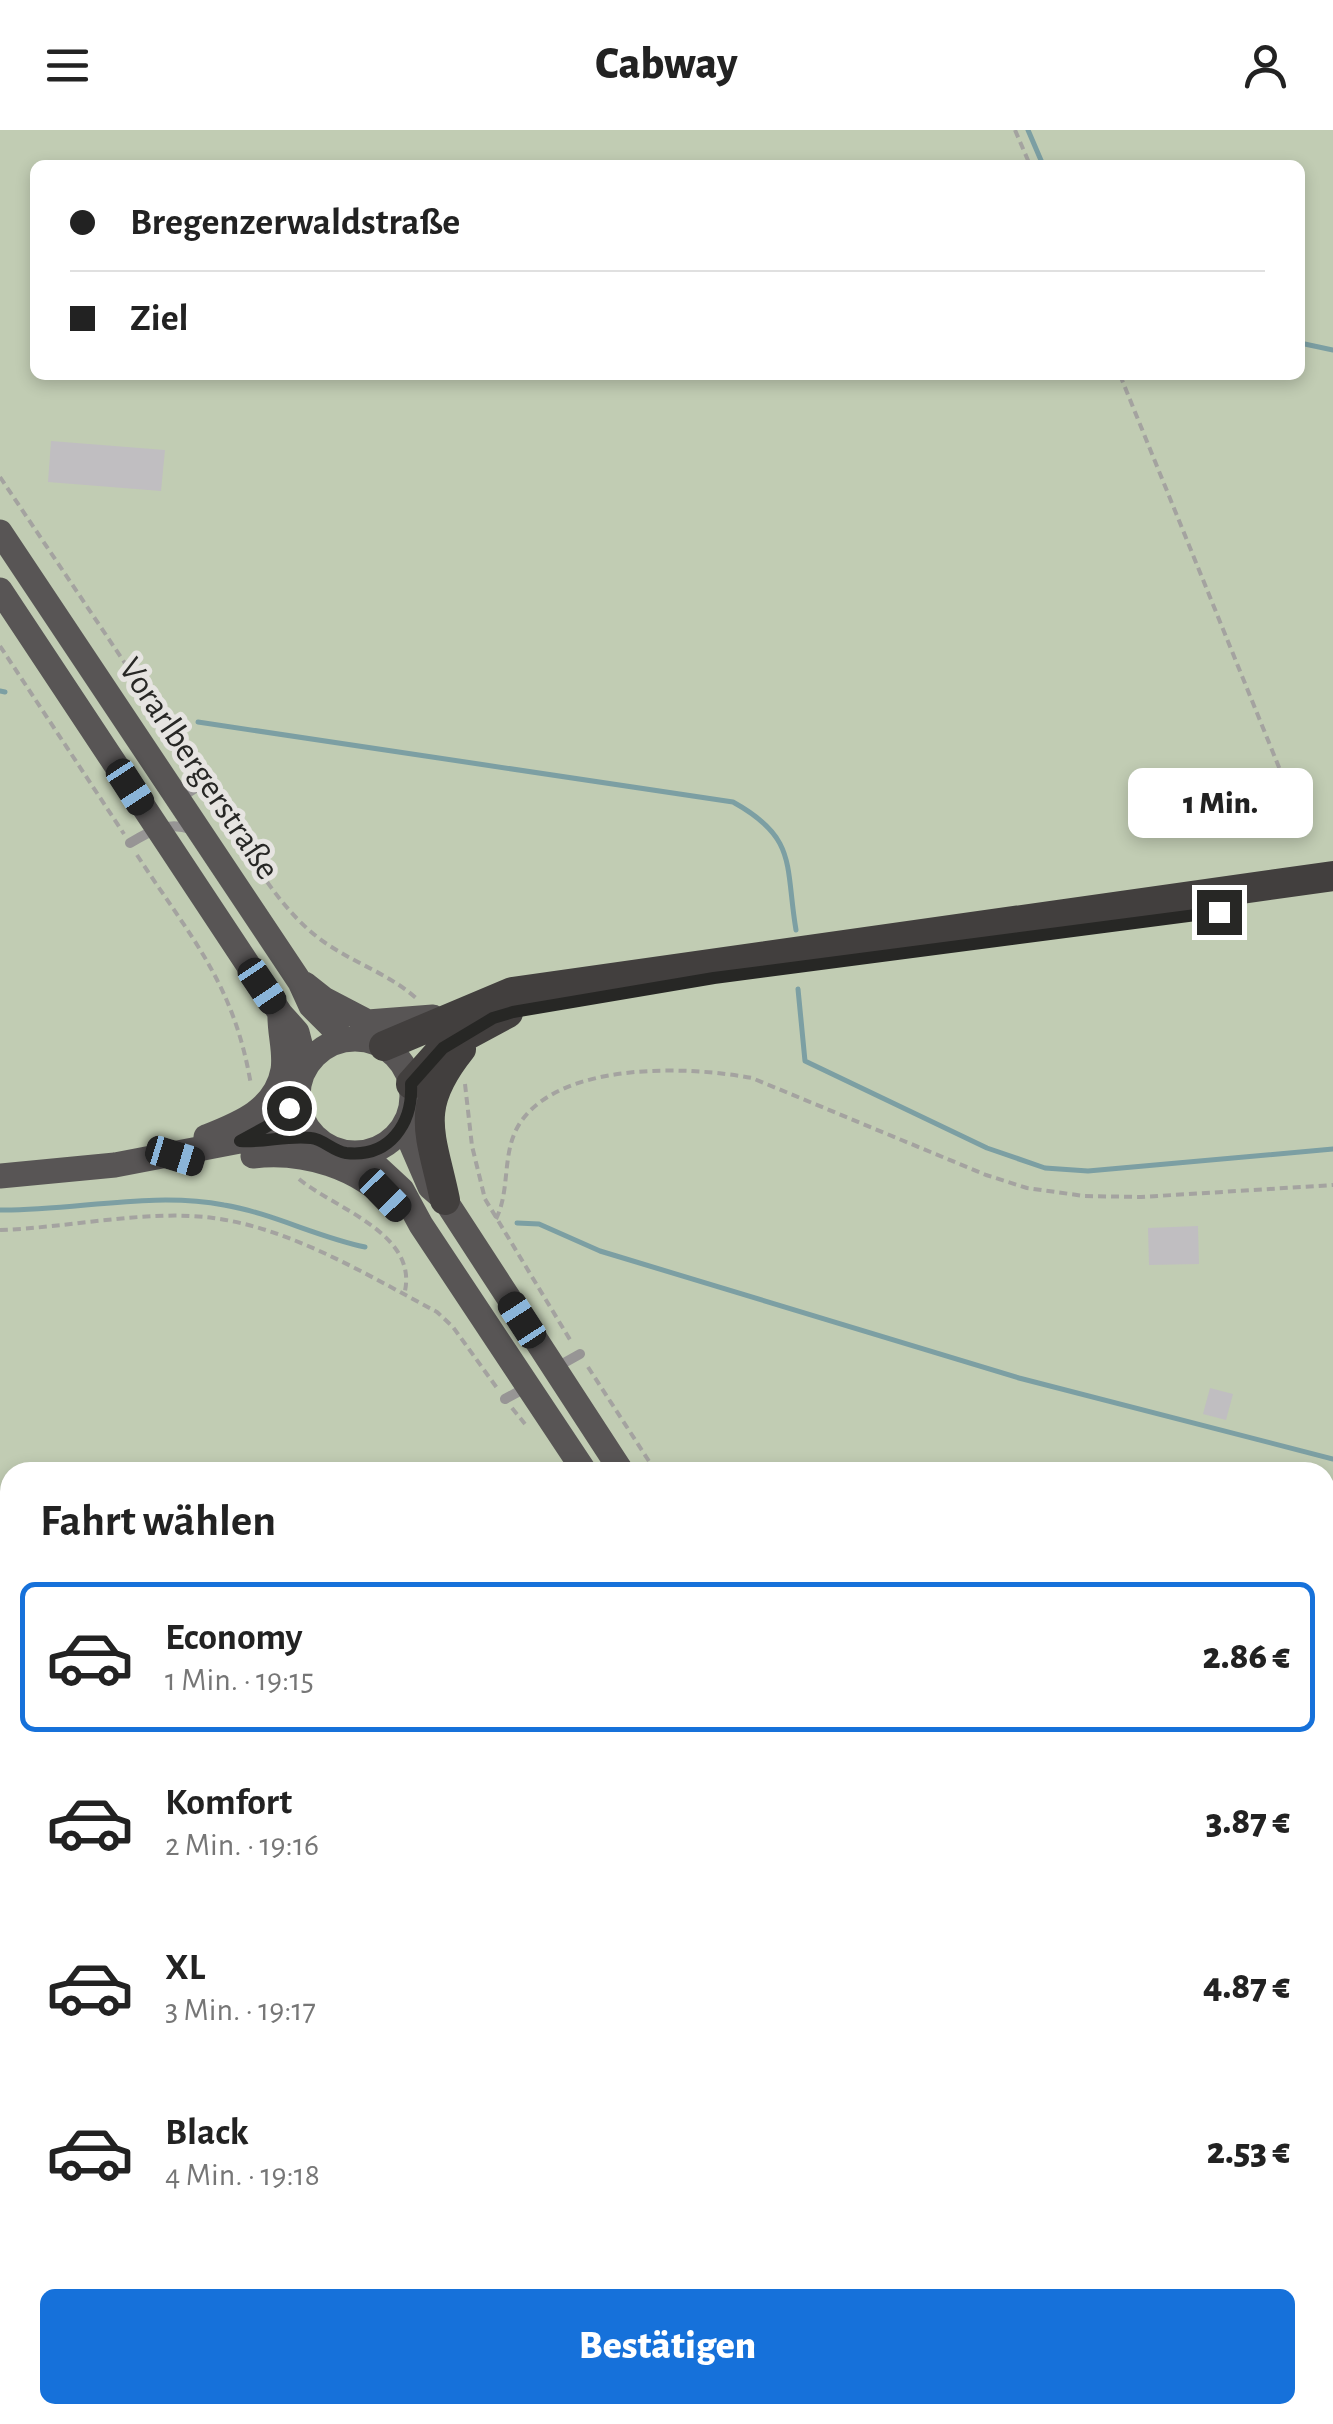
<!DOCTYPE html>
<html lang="de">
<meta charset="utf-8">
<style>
:root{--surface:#fff;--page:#f2f2f2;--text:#222;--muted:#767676;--line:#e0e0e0;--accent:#1671da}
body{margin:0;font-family:"Alegreya Sans",sans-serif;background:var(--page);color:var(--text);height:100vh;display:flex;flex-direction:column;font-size:38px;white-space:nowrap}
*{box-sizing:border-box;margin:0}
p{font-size:32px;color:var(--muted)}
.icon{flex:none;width:55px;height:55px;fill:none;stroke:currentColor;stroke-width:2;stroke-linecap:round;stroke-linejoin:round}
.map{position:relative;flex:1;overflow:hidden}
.side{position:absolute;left:0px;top:1332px;width:1335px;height:962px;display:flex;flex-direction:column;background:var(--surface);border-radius:30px 30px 0 0;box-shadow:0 5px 15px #0003}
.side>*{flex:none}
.guide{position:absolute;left:30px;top:30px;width:1275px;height:220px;border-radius:15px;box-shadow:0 5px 15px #0003;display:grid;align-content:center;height:220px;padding:0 40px;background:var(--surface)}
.end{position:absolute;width:45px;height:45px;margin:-22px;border:12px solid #272725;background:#fff;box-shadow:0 0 0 5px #fff}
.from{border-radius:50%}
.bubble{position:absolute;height:70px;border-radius:15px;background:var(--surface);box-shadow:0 5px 15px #0003;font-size:32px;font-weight:800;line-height:70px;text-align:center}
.car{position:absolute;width:30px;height:60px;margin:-30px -15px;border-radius:12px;box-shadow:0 0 8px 2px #0007;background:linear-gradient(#222 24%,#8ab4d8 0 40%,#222 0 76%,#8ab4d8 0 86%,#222 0)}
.guide b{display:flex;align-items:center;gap:35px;height:95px;font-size:38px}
.guide b+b{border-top:2px solid var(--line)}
.guide i{width:25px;height:25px;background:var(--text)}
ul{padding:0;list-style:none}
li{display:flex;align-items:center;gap:30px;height:150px;margin:0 20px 15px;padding:0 20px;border:5px solid transparent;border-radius:15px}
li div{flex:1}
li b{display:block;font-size:38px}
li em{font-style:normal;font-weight:800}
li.current{border-color:var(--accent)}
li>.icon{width:90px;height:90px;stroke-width:1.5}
h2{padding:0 40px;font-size:45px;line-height:120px}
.cta{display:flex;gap:20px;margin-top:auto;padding:20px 40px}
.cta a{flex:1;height:115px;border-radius:15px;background:var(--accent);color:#fff;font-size:40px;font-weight:800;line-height:115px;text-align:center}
header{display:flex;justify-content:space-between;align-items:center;height:130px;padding:0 40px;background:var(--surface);font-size:45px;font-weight:800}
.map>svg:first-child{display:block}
.green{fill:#c1ccb3;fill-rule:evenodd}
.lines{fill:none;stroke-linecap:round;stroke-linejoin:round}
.stream{stroke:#7c9fa3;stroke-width:5}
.building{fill:#c0bec1}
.path{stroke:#a4a3a0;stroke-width:4;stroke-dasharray:8 5;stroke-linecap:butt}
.service{stroke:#979595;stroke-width:10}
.primary{stroke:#585555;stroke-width:25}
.motorway{stroke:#423f3e;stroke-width:30}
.route{stroke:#272725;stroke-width:12}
.labels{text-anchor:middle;stroke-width:10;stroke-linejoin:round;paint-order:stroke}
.street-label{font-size:35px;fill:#272725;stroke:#e6e4e1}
</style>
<header><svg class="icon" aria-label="menu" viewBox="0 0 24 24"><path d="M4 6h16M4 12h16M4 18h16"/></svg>Cabway<svg class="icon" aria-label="person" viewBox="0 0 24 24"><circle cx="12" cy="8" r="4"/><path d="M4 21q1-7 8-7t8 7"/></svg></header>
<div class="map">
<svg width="1333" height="2294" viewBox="0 0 1333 2294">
<rect width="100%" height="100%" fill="#e6e4e1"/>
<path class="green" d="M 0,0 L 1333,0 L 1333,2294 L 0,2294 ZM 35,35 L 1300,35 L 1300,245 L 35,245 ZM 10,1342 L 1325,1342 L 1325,2285 L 10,2285 Z"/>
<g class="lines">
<path class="stream" d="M 1028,0 L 1043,35
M 1300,213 L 1333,220
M 0,561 L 5,562
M 198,592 L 733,672 C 798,708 785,735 796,800
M 798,859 L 805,931 L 987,1018 L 1045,1038 L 1088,1041 L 1333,1019
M 0,1080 C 74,1081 151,1061 224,1075 C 272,1083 317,1107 365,1117
M 517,1093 L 539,1094 L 600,1121 L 1019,1248 L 1333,1329
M 1325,2166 L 1333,2165
M 0,2271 L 10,2270
M 505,2294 L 509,2285"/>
</g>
<path class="building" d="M 51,311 L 165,320 L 161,361 L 48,352 Z
M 1198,1096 L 1199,1134 L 1149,1135 L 1148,1098 Z
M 1210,1258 L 1233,1264 L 1226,1290 L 1203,1284 Z"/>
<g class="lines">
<path class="path" d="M 1015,0 L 1030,35
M 1120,245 L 1289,662
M 0,347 L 196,639
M 0,516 L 124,704
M 212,664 C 244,715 278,783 330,816 C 359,835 390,845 416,868
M 137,725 C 191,808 234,853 251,955
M 465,954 L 472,1016 L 485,1069 L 572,1213
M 299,1049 C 335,1079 421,1104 404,1165
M 496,1089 C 511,1059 501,1022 520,993 C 561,931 689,936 752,948 L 986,1045 L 1027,1058 L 1084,1066 L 1141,1067 L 1333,1055
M 0,1100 C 66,1098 149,1079 213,1088 C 291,1098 369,1146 437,1182 L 453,1197 L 497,1258
M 588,1237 L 656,1342
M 512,1278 L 525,1294
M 0,1658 L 10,1657
M 0,1816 L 10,1814
M 0,2255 L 10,2253
M 1189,2285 L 1195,2294
M 60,2294 L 61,2285"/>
<path class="service" d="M 180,668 L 204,652
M 130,713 C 150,701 167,691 191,699
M 555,1238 L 580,1224
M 505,1269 L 527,1257"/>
<path class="primary" d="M 0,402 L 300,852 L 311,876 L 344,909
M 0,460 L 280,883 L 297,902 L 306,937
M 305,854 L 324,869 L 368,892 L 433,887
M298 966a57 57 0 1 1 114 0a57 57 0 1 1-114 0Z
M 404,997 L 430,1057 L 445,1070 L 622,1342
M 206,1007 C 239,994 276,980 283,940 C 286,921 279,902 280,883
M 362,1023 L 402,1060 L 421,1095 L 585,1342
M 253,1026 C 304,1020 359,1037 394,1075
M 0,1046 L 115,1035 L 240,1011 L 315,1008
M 1218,2285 L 1224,2294"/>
<path class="motorway" d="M 384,916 L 512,862 L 1333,746
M 411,954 L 443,918 L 508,883
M 445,1070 C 431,1003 413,979 461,919"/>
</g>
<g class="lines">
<path class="route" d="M 289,978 L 273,993 L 240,1011 C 264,1013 287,1005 311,1008 C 323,1009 333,1021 346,1023 C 390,1028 413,993 411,954 L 443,918 L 493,888 L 513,882 L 714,848 L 1219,782"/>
</g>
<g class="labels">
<g class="street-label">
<text transform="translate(200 638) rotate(56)" y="12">Vorarlbergerstraße</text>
</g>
</g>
</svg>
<i class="end from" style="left:289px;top:978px"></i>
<i class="end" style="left:1219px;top:782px"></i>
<div class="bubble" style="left:1128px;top:638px;width:185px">1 Min.</div>
<i class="car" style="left:130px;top:657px;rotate:147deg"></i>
<i class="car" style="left:262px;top:856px;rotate:146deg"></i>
<i class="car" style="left:175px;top:1026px;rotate:107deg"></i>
<i class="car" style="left:385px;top:1065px;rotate:136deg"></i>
<i class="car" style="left:522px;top:1190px;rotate:327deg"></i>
<div class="guide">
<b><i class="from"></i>Bregenzerwaldstraße</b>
<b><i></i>Ziel</b>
</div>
<section class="side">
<h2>Fahrt wählen</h2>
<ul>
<li class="current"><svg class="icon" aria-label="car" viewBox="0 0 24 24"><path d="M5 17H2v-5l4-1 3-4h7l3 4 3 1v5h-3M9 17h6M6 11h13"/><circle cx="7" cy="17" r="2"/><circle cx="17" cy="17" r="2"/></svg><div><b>Economy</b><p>1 Min. · 19:15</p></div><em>2.86 €</em></li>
<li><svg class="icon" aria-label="car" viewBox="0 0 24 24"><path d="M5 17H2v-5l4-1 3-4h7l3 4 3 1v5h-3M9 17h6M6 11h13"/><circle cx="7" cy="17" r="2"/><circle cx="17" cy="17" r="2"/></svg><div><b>Komfort</b><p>2 Min. · 19:16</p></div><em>3.87 €</em></li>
<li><svg class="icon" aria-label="car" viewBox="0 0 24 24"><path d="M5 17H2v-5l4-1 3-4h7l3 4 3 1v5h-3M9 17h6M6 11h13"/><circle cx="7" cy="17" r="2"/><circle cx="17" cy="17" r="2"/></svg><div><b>XL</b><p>3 Min. · 19:17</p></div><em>4.87 €</em></li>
<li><svg class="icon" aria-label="car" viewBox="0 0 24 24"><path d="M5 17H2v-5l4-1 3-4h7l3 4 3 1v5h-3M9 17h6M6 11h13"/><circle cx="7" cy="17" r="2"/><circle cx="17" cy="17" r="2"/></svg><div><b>Black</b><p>4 Min. · 19:18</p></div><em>2.53 €</em></li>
</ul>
<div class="cta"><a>Bestätigen</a></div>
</section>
</div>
